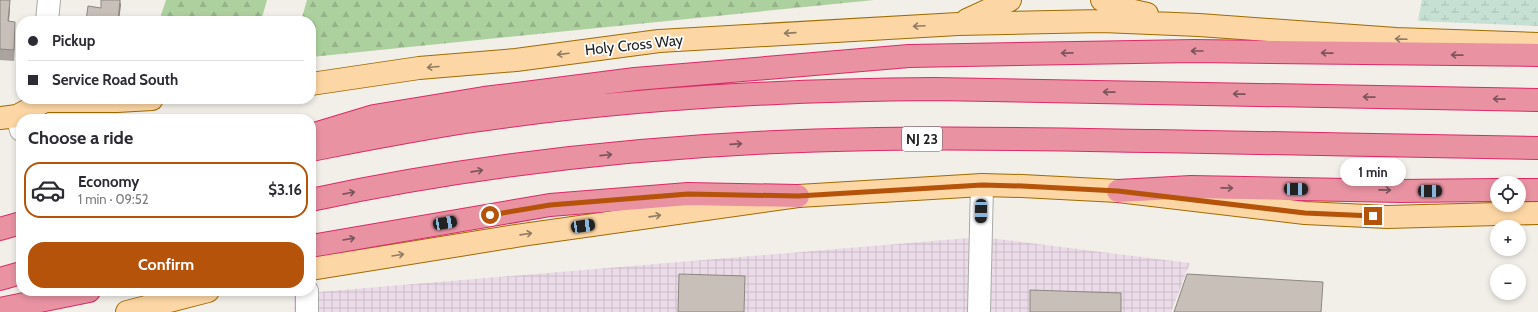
<!DOCTYPE html>
<meta charset="utf-8">
<style>
:root{--surface:#fff;--page:#f2f2f3;--text:#2b2b33;--muted:#7c7c81;--line:#e1e1e2;--accent:#b45309}
body{margin:0;font-family:Cabin,sans-serif;background:var(--page);color:var(--text);height:100vh;display:flex;flex-direction:column;font-size:15px;white-space:nowrap}
*{box-sizing:border-box;margin:0}
p{font-size:13px;color:var(--muted)}
.icon{flex:none;width:22px;height:22px;fill:none;stroke:currentColor;stroke-width:2;stroke-linecap:round;stroke-linejoin:round}
.map{position:relative;flex:1;overflow:hidden}
.drawer{position:absolute;left:16px;top:114px;width:300px;height:182px;display:flex;flex-direction:column;background:var(--surface);border-radius:16px;box-shadow:0 2px 6px #0003}
.drawer>*{flex:none}
.guide{position:absolute;left:16px;top:16px;width:300px;height:88px;border-radius:16px;box-shadow:0 2px 6px #0003;display:grid;align-content:center;height:88px;padding:0 12px;background:var(--surface)}
.fabs{position:absolute;left:1490px;top:176px;display:grid;gap:8px}
.fabs a{display:grid;place-items:center;width:36px;height:36px;border-radius:50%;background:var(--surface);box-shadow:0 2px 6px #0003;font-size:20px}
.end{position:absolute;width:18px;height:18px;margin:-9px;border:5px solid #b45309;background:#fff;box-shadow:0 0 0 2px #fff}
.from{border-radius:50%}
.bubble{position:absolute;height:28px;border-radius:14px;background:var(--surface);box-shadow:0 2px 6px #0003;font-size:13px;font-weight:800;line-height:28px;text-align:center}
.car{position:absolute;width:12px;height:24px;margin:-12px -6px;border-radius:5px;box-shadow:0 0 3px 1px #0007;background:linear-gradient(#222 24%,#8ab4d8 0 40%,#222 0 76%,#8ab4d8 0 86%,#222 0)}
.guide b{display:flex;align-items:center;gap:14px;height:38px;font-size:15px}
.guide b+b{border-top:1px solid var(--line)}
.guide i{width:10px;height:10px;background:var(--text)}
ul{padding:0;list-style:none}
li{display:flex;align-items:center;gap:12px;height:56px;margin:0 8px 6px;padding:0 4px;border:2px solid transparent;border-radius:16px}
li div{flex:1}
li b{display:block;font-size:15px}
li em{font-style:normal;font-weight:800}
li.selected{border-color:var(--accent)}
li>.icon{width:36px;height:36px;stroke-width:1.5}
h2{padding:0 12px;font-size:18px;line-height:48px}
.action{display:flex;gap:8px;margin-top:auto;padding:8px 12px}
.action a{flex:1;height:46px;border-radius:16px;background:var(--accent);color:#fff;font-size:16px;font-weight:800;line-height:46px;text-align:center}
.map>svg:first-child{display:block}
.industrial{fill:url(#industrial-grid)}
.forest{fill:url(#forest-firs)}
.wetland{fill:url(#wetland-marsh)}
.lines{fill:none;stroke-linecap:round;stroke-linejoin:round}
.minor-casing{stroke:#a9a9a9;stroke-width:24}
.major-casing{stroke:#a06b00;stroke-width:24}
.highway-casing{stroke:#dc2a67;stroke-width:24}
.minor{stroke:#fff;stroke-width:22}
.major{stroke:#fcd6a4;stroke-width:22}
.highway{stroke:#e892a2;stroke-width:22}
.wall{fill:#aba49e}
.shaded-wall{fill:#8b8681}
.building{fill:#c7bfb8;stroke:#8b8681}
.oneway{stroke:#8f7c63}
.oneway2{stroke:#7b545c}
.route{stroke:#b45309;stroke-width:5}
.labels{text-anchor:middle;stroke-width:3.5;stroke-linejoin:round;paint-order:stroke}
.shield{fill:#fff;stroke:#646464;stroke-width:1}
.shield-label{font-size:14px;font-weight:bold;fill:#222}
.street-label{font-size:15px;fill:#222;stroke:#fff}
</style>
<div class="map">
<svg width="1538" height="312" viewBox="0 0 1538 312">
<defs>
<pattern id="industrial-grid" width="8" height="8" patternUnits="userSpaceOnUse"><rect width="8" height="8" fill="#ebdbe8"/><path d="M0 4h8M4 0v8" fill="none" stroke="#c9bcc7"/></pattern>
<pattern id="forest-firs" width="22" height="20" patternUnits="userSpaceOnUse"><rect width="22" height="20" fill="#add19e"/><path d="M5 1l3.5 6h-7zM16 11l3.5 6h-7z" fill="#95b388"/></pattern>
<pattern id="wetland-marsh" width="20" height="14" patternUnits="userSpaceOnUse"><rect width="20" height="14" fill="#c6e0d4"/><path d="M1 5h8M5 5V1M11 12h8M15 12V8" fill="none" stroke="#aac0b6"/></pattern>
</defs>
<rect width="100%" height="100%" fill="#f2efe9"/>
<path class="industrial" d="M 981,237 L 1190,263 L 1171,312 L 294,312 L 294,294 Z"/>
<path class="forest" d="M 166,0 L 267,0 L 261,21 L 159,21 Z
M 307,0 L 874,0 L 311,57 L 311,21 L 301,21 Z"/>
<path class="wetland" d="M 1422,0 L 1538,0 L 1538,26 L 1418,21 Z"/>
<g class="lines">
<g class="minor-casing">
<path id="minor" d="M 47,21 L 49,0
M 17,116 L 21,130
M 307,312 L 307,291
M 979,312 L 982,185"/>
</g>
<g class="major-casing">
<path id="major" d="M 1102,0 L 1125,9 L 1147,14
M 967,20 L 1010,0
M 311,84 L 419,68 L 516,60 L 659,41 L 958,24 L 1102,21 L 1199,25 L 1396,39 L 1538,44
M 0,118 L 17,116 L 45,101 L 117,101 L 152,99
M 311,269 L 522,235 L 798,196 L 982,185 L 1022,186 L 1118,191 L 1305,213 L 1387,217 L 1538,213
M 127,312 L 208,291"/>
</g>
<g class="highway-casing">
<path id="highway" d="M 311,135 L 374,116 L 484,98 L 635,79 L 909,56 L 1194,51 L 1538,55
M 311,150 C 363,140 414,130 466,122 C 621,99 777,90 934,89 L 1538,100
M 1519,190 L 1538,190
M 1118,191 L 1191,187 L 1400,191 L 1497,190
M 311,200 C 464,167 621,149 777,142 C 903,136 1029,139 1154,141 C 1282,143 1410,146 1538,148
M 0,229 L 21,223
M 311,246 L 550,205 L 688,194 L 798,196
M 0,279 L 21,273
M 0,309 L 89,291"/>
</g>
<use href="#minor" class="minor"/>
<use href="#major" class="major"/>
<use href="#highway" class="highway"/>
</g>
<path class="wall" d="M 0,0 L 10,7 L 9,21 L 15,33 L 14,61 L 0,60 Z"/>
<path class="shaded-wall" d="M 10,0 L 10,7 L 8,32 L 8,21 Z
M 120,0 L 121,5 L 119,21 L 118,21 Z
M 15,22 L 15,33 L 14,61 L 14,50 Z"/>
<path class="building" d="M 0,0 L 10,0 L 8,21 L 15,22 L 14,50 L 0,49 Z
M 101,0 L 120,0 L 118,21 L 86,21 L 88,6 L 101,8 Z
M 679,274 L 745,276 L 744,312 L 678,312 Z
M 1187,274 L 1323,282 L 1321,312 L 1174,312 Z
M 1030,290 L 1121,293 L 1121,312 L 1030,312 Z"/>
<defs><path id="oneway-shaft" d="M-6 0H5M1.5-3L5.5 0L1.5 3" fill="none" stroke-width="1.6" stroke-linecap="round" stroke-linejoin="round"/></defs>
<g class="oneway">
<use href="#oneway-shaft" transform="translate(919 26) rotate(177)"/>
<use href="#oneway-shaft" transform="translate(790 33) rotate(176)"/>
<use href="#oneway-shaft" transform="translate(1401 39) rotate(-178)"/>
<use href="#oneway-shaft" transform="translate(563 54) rotate(173)"/>
<use href="#oneway-shaft" transform="translate(433 67) rotate(175)"/>
<use href="#oneway-shaft" transform="translate(655 216) rotate(-8)"/>
<use href="#oneway-shaft" transform="translate(526 234) rotate(-8)"/>
<use href="#oneway-shaft" transform="translate(398 255) rotate(-9)"/>
</g>
<g class="oneway2">
<use href="#oneway-shaft" transform="translate(1197 51) rotate(-180)"/>
<use href="#oneway-shaft" transform="translate(1067 53) rotate(179)"/>
<use href="#oneway-shaft" transform="translate(1327 53) rotate(-179)"/>
<use href="#oneway-shaft" transform="translate(1457 55) rotate(-179)"/>
<use href="#oneway-shaft" transform="translate(1109 92) rotate(-179)"/>
<use href="#oneway-shaft" transform="translate(1239 94) rotate(-179)"/>
<use href="#oneway-shaft" transform="translate(1369 97) rotate(-179)"/>
<use href="#oneway-shaft" transform="translate(1499 99) rotate(-179)"/>
<use href="#oneway-shaft" transform="translate(736 144) rotate(-4)"/>
<use href="#oneway-shaft" transform="translate(606 155) rotate(-6)"/>
<use href="#oneway-shaft" transform="translate(477 171) rotate(-8)"/>
<use href="#oneway-shaft" transform="translate(1227 188) rotate(1)"/>
<use href="#oneway-shaft" transform="translate(1385 190) rotate(1)"/>
<use href="#oneway-shaft" transform="translate(349 193) rotate(-11)"/>
<use href="#oneway-shaft" transform="translate(349 239) rotate(-10)"/>
</g>
<g class="lines">
<path class="route" d="M 490,215 L 550,205 L 688,194 L 798,196 L 982,185 L 1022,186 L 1118,191 L 1305,213 L 1373,216"/>
</g>
<g class="labels">
<rect class="shield" x="902" y="127" width="40" height="24" rx="3"/>
<g class="shield-label">
<text x="922" y="144">NJ 23</text>
</g>
<g class="street-label">
<text transform="translate(634 45) rotate(-6)" y="5">Holy Cross Way</text>
</g>
</g>
</svg>
<div class="fabs">
<a><svg class="icon" aria-label="locate" viewBox="0 0 24 24"><circle cx="12" cy="12" r="6"/><path d="M12 2v4M12 18v4M2 12h4M18 12h4"/></svg></a>
<a>+</a>
<a>−</a>
</div>
<i class="end from" style="left:490px;top:215px"></i>
<i class="end" style="left:1373px;top:216px"></i>
<div class="bubble" style="left:1340px;top:158px;width:66px">1 min</div>
<i class="car" style="left:1296px;top:189px;rotate:91deg"></i>
<i class="car" style="left:1430px;top:191px;rotate:90deg"></i>
<i class="car" style="left:981px;top:211px;rotate:181deg"></i>
<i class="car" style="left:445px;top:223px;rotate:80deg"></i>
<i class="car" style="left:583px;top:226px;rotate:82deg"></i>
<div class="guide">
<b><i class="from"></i>Pickup</b>
<b><i></i>Service Road South</b>
</div>
<section class="drawer">
<h2>Choose a ride</h2>
<ul>
<li class="selected"><svg class="icon" aria-label="car" viewBox="0 0 24 24"><path d="M5 17H2v-5l4-1 3-4h7l3 4 3 1v5h-3M9 17h6M6 11h13"/><circle cx="7" cy="17" r="2"/><circle cx="17" cy="17" r="2"/></svg><div><b>Economy</b><p>1 min · 09:52</p></div><em>$3.16</em></li>
</ul>
<div class="action"><a>Confirm</a></div>
</section>
</div>
